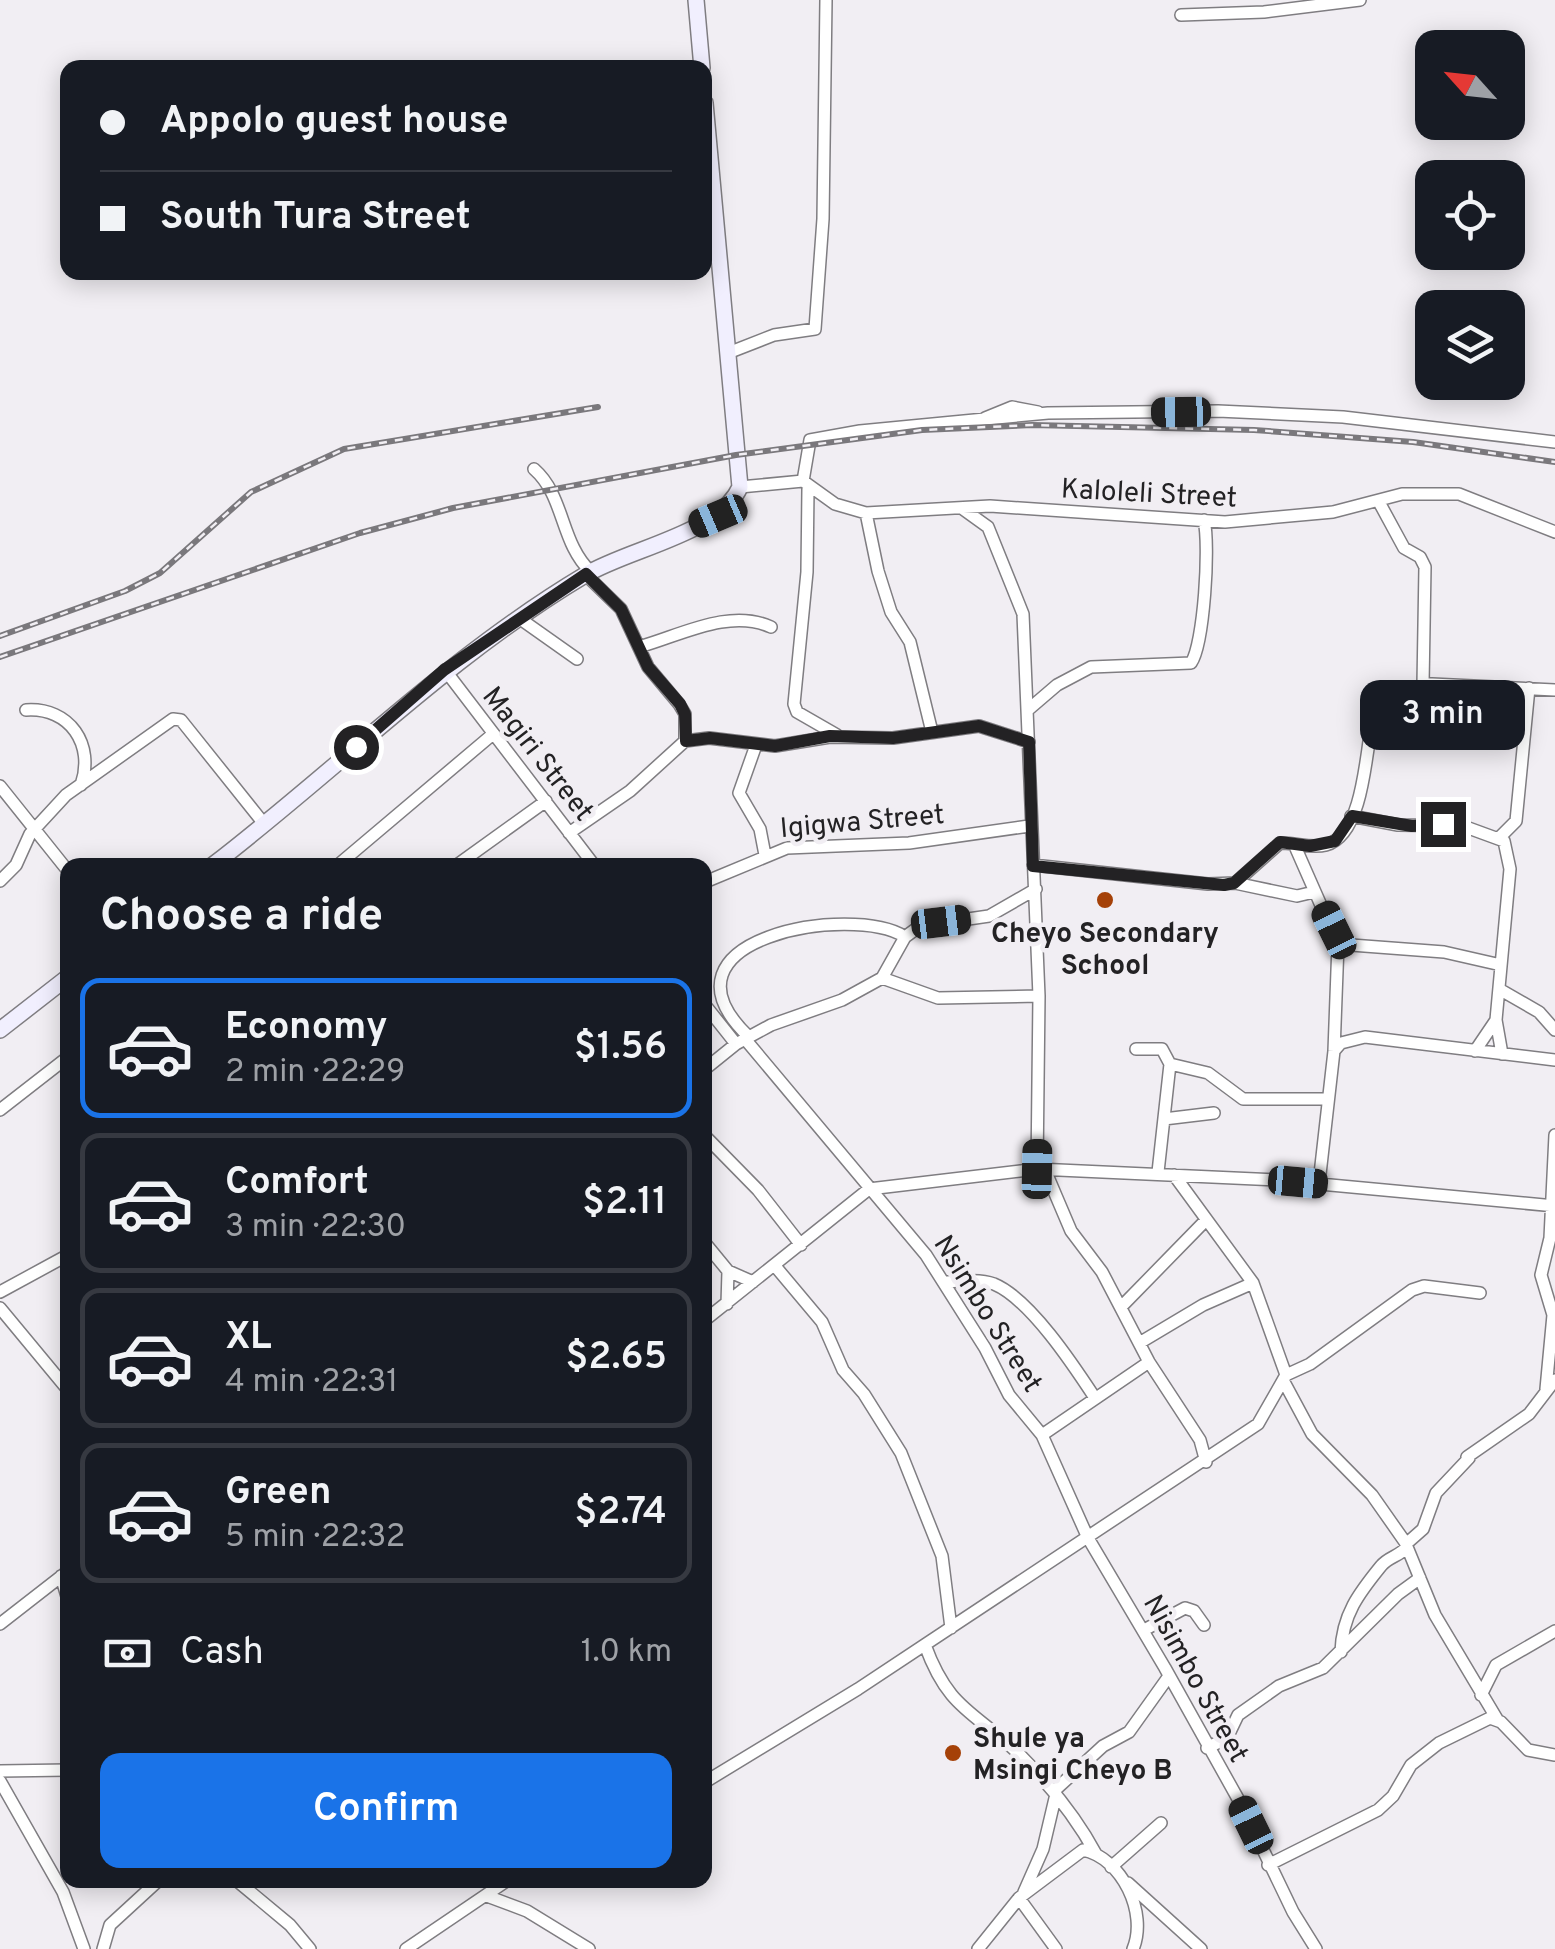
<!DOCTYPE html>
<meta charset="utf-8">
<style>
:root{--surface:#171b24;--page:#242831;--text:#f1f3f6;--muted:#9ea1a6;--line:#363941;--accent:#1a73e8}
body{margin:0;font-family:Overpass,sans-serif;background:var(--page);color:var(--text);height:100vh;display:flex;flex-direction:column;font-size:38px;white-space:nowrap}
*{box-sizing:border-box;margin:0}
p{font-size:32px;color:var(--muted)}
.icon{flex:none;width:55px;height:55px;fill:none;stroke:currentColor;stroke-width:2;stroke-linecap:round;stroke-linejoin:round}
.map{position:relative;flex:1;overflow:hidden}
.sheet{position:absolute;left:60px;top:858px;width:652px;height:1030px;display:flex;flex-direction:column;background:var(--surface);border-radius:20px;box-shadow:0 5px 25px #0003}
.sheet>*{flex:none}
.hud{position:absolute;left:60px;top:60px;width:652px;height:220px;border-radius:20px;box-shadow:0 5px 25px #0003;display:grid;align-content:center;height:220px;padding:0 40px;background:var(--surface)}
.needle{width:65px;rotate:297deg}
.controls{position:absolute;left:1415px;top:30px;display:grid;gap:20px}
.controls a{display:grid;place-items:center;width:110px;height:110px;border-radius:20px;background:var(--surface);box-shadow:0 5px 25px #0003;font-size:50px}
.end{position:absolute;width:45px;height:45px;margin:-22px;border:12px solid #232224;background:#fff;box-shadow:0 0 0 5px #fff}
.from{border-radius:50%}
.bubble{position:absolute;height:70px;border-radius:20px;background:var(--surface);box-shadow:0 5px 25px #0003;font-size:32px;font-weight:600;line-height:70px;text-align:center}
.car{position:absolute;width:30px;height:60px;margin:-30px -15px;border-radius:12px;box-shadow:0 0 8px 2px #0007;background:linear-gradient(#222 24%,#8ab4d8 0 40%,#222 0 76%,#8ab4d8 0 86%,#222 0)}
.hud b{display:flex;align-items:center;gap:35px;height:95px;font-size:38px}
.hud b+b{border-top:2px solid var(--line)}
.hud i{width:25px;height:25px;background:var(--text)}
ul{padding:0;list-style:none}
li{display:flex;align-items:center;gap:30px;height:140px;margin:0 20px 15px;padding:0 20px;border:5px solid var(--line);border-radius:20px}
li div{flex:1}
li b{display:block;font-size:38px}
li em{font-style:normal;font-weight:600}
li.selected{border-color:var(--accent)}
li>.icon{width:90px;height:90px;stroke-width:1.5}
h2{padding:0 40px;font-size:45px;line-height:120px}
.pay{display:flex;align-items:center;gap:25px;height:110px;padding:0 40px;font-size:38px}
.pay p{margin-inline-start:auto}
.button{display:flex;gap:20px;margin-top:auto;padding:20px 40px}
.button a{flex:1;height:115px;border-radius:20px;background:var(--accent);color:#fff;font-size:40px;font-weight:600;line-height:115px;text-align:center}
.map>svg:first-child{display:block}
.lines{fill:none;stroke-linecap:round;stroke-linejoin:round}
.street-casing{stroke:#7f7d81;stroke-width:14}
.secondary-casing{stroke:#7f7d81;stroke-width:18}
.street{stroke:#fff;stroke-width:11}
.secondary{stroke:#f1effe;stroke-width:15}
.rail-casing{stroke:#7a787c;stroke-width:6}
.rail{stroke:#f1eef3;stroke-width:2.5;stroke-dasharray:8;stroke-linecap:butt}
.route{stroke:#232224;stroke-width:12}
.poi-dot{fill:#a54108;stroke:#f1eef3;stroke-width:4}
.labels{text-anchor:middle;stroke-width:9;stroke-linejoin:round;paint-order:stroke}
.street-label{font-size:28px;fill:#232224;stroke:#f1eef3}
.poi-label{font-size:28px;font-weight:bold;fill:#232224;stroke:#f1eef3}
</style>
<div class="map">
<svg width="1555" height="1949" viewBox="0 0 1555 1949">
<rect width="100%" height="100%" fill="#f1eef3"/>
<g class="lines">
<g class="street-casing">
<path id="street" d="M 1181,15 L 1264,12 L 1360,0
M 728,353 L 774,335 L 815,329 L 823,219 L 826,0
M 985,418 L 1012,407 L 1038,412
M 534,469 C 565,496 560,543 591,572
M 803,481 L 810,440 L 860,431 L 1048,413 L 1218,411 L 1343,417 L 1555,442
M 740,487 L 803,481 L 835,504 L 866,513 L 990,506 L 1225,522 L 1333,512 L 1402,494 L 1459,494 L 1555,532
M 808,489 L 807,572 L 794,704 L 797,712 L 837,735
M 1379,502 L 1404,548 L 1420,557 L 1425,567 L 1423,684
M 963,509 L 988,527 L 1023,614 L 1039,996 L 1037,1169
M 866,513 L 878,571 L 891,612 L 910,642 L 932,732
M 586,575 L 621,609 L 648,667 L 679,704 L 685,714 L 685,741
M 519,618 L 577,659
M 642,646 C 681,635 730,608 771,627
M 445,670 L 594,865
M 1029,709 L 1057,685 L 1091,667 L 1191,663 C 1204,644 1210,545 1204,520
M 26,710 C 70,707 95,745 81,785
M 756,745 L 739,793 L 760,829 L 765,855
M 0,786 L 68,871
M 1351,816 L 1398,825 L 1463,826 L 1504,841 L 1510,869 L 1496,1020 L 1475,1051
M 569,833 L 630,791 L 685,741 L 709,738 L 775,746 L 830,737 L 893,738 L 979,726 L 1029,742
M 1500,837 L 1516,821 L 1529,688
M 1294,844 L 1338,944 L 1334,1051 L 1319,1183
M 338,865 L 493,734
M 457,865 L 546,801
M 1033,865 L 1208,884 L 1235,883 L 1280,843 C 1295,842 1310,849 1326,845 C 1370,833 1366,723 1378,689 L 1411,694 L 1423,684 L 1432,684 L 1555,690
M 0,881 L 16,865 L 30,834 L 66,795 L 173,719 L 181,720 L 265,825
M 705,882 L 787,848 L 909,843 L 1029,826
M 1235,883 L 1297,896 L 1314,892
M 1338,944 L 1444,952 L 1501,965
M 882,978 L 938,998 L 1039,996
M 1499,989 L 1539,1012 L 1555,1030
M 705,1005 L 736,1044
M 1496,1020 L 1502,1054
M 749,1037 C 645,938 853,903 905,937
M 745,1039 L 926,1255 L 985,1348 L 1009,1395 L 1042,1435 L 1088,1538 L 1165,1668 L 1242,1806 L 1293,1912 L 1316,1949
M 1136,1049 L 1162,1049 L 1170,1064 L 1158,1172
M 1334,1051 L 1341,1043 L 1365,1037 L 1555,1060
M 1170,1064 L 1208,1073 L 1243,1099 L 1326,1099
M 705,1069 L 736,1044 L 771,1025 L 842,1000 L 882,978 L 905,937 L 920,926 L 989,916 L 1036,889
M 0,1110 L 68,1057
M 1164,1119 L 1214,1113
M 705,1136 L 758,1190 L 801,1245
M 1045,1170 L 1071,1231 L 1102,1272 L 1149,1362 L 1200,1440 L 1206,1462
M 705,1243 L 728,1271 L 753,1282
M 775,1266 L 822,1322 L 843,1370 L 864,1394 L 901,1453 L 942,1556 L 951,1628
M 946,1282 C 961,1281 980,1279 994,1284 C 1030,1299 1074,1366 1095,1398
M 0,1292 L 68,1255
M 727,1304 L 728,1271
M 1122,1306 L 1206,1220
M 0,1308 L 68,1390
M 705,1320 L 869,1189 L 1037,1169 L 1277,1180 L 1555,1206
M 1141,1342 L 1203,1305 L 1253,1283
M 1286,1375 L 1310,1364 L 1412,1290 L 1424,1286 L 1480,1293
M 1283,1380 L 1312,1434 L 1372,1495 L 1405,1542 L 1435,1615 L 1497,1719
M 1546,1389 L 1553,1315 L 1541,1275 L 1550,1238 L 1555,1135
M 1042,1435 L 1149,1362
M 1467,1457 L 1529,1414 L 1555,1380
M 1406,1544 L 1423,1529 L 1436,1493 L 1469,1458
M 61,1576 L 68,1600
M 0,1624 L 68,1571
M 1144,1630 L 1185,1608 L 1194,1611 L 1204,1625
M 925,1645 C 949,1711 975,1711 1020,1755 C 1049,1784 1076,1817 1096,1854
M 1341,1652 C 1342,1615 1359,1593 1381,1566 C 1388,1557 1400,1556 1407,1547
M 1481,1695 L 1496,1665 L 1555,1631
M 1207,1748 L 1227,1738 L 1238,1715 L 1279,1686 L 1323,1668 L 1398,1594 L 1420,1578
M 0,1771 L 68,1770
M 0,1781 L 63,1892 L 84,1949
M 705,1782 L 858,1689 L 1258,1424 L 1286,1375 L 1253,1283 L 1174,1175
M 1054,1791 L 1103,1746 L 1129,1732 L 1169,1676
M 1268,1865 L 1378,1810 L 1393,1796 L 1411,1765 L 1439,1743 L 1490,1718 L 1501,1722 L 1528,1750 L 1555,1755
M 1111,1867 L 1161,1823
M 236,1880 L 290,1925 L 310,1949
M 1128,1883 L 1201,1949
M 1024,1892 L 1043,1849 L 1056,1794
M 487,1896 L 527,1911 L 589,1949
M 1019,1898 L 1056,1949
M 103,1949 L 110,1925 L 159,1880
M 406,1949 L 508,1880
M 978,1949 L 1019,1898 L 1083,1850 C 1122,1858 1148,1913 1133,1949"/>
</g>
<g class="secondary-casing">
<path id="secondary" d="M 696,0 L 702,68
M 213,865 C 338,769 449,656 585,575 C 630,548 719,534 740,487 L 705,103
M 0,1030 L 68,977"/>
</g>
<use href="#street" class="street"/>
<use href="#secondary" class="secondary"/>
<g class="rail-casing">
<path id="rail" d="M 0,636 L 125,591 L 160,573 L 251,492 L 344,449 L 598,407
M 0,657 L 360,533 L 453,508 L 736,455 L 922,430 L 1032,425 L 1254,430 L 1413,442 L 1555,462"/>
</g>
<use href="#rail" class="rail"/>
</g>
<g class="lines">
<path class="route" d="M 356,747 L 444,670 L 586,574 L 621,609 L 648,667 L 680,704 L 685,714 L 686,741 L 710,738 L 775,746 L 830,736 L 893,738 L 979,726 L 1029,742 L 1033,866 L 1224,885 L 1234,883 L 1280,842 L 1310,846 L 1335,841 L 1352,816 L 1412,826 L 1443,824"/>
</g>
<g class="poi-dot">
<circle cx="1105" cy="900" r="10"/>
<circle cx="953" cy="1753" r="10"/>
</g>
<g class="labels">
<g class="street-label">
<text transform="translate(1149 492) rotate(3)" y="10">Kaloleli Street</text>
<text transform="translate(539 753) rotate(52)" y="10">Magiri Street</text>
<text transform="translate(862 820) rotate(-5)" y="10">Igigwa Street</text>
<text transform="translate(989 1313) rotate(58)" y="10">Nsimbo Street</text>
<text transform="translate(1197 1678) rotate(61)" y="10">Nisimbo Street</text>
</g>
<g class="poi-label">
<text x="1105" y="942">Cheyo Secondary<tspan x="1105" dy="32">School</tspan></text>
<text x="973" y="1747" text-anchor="start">Shule ya<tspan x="973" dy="32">Msingi Cheyo B</tspan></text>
</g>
</g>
</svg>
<div class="controls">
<a><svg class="needle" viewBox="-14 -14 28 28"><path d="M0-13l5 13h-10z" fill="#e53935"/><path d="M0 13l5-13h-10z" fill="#9ea1a6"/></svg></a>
<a><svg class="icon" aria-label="locate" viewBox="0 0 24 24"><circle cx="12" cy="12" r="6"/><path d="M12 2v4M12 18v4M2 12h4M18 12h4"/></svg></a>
<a><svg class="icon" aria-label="layers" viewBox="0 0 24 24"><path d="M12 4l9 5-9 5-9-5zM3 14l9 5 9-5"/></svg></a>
</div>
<i class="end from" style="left:356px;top:747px"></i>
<i class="end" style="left:1443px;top:824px"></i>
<div class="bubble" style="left:1360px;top:680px;width:165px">3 min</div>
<i class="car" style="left:1181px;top:412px;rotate:269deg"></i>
<i class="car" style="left:718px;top:516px;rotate:247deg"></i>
<i class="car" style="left:941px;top:922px;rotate:83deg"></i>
<i class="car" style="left:1334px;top:930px;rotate:334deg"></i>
<i class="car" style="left:1037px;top:1169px;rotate:1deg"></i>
<i class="car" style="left:1298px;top:1182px;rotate:95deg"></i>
<i class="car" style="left:1251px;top:1825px;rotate:334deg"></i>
<div class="hud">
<b><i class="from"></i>Appolo guest house</b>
<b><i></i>South Tura Street</b>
</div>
<section class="sheet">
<h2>Choose a ride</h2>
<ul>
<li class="selected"><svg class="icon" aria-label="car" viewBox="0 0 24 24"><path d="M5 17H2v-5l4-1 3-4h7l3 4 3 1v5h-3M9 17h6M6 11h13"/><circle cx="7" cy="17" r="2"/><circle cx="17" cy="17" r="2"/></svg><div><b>Economy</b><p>2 min · 22:29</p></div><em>$1.56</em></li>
<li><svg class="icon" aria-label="car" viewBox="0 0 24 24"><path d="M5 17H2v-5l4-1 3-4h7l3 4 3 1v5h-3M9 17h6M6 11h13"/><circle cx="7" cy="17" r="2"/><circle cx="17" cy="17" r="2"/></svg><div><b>Comfort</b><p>3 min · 22:30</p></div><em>$2.11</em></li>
<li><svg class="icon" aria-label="car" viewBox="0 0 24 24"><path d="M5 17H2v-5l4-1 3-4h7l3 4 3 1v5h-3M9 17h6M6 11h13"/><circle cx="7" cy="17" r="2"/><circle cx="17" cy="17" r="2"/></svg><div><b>XL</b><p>4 min · 22:31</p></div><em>$2.65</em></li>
<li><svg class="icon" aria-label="car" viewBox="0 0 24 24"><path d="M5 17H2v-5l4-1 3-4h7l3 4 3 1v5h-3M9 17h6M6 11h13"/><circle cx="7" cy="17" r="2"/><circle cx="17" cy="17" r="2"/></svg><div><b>Green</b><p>5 min · 22:32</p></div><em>$2.74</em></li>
</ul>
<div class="pay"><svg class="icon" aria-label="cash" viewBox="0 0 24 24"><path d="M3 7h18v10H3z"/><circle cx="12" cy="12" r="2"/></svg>Cash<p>1.0 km</p></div>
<div class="button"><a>Confirm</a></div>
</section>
</div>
